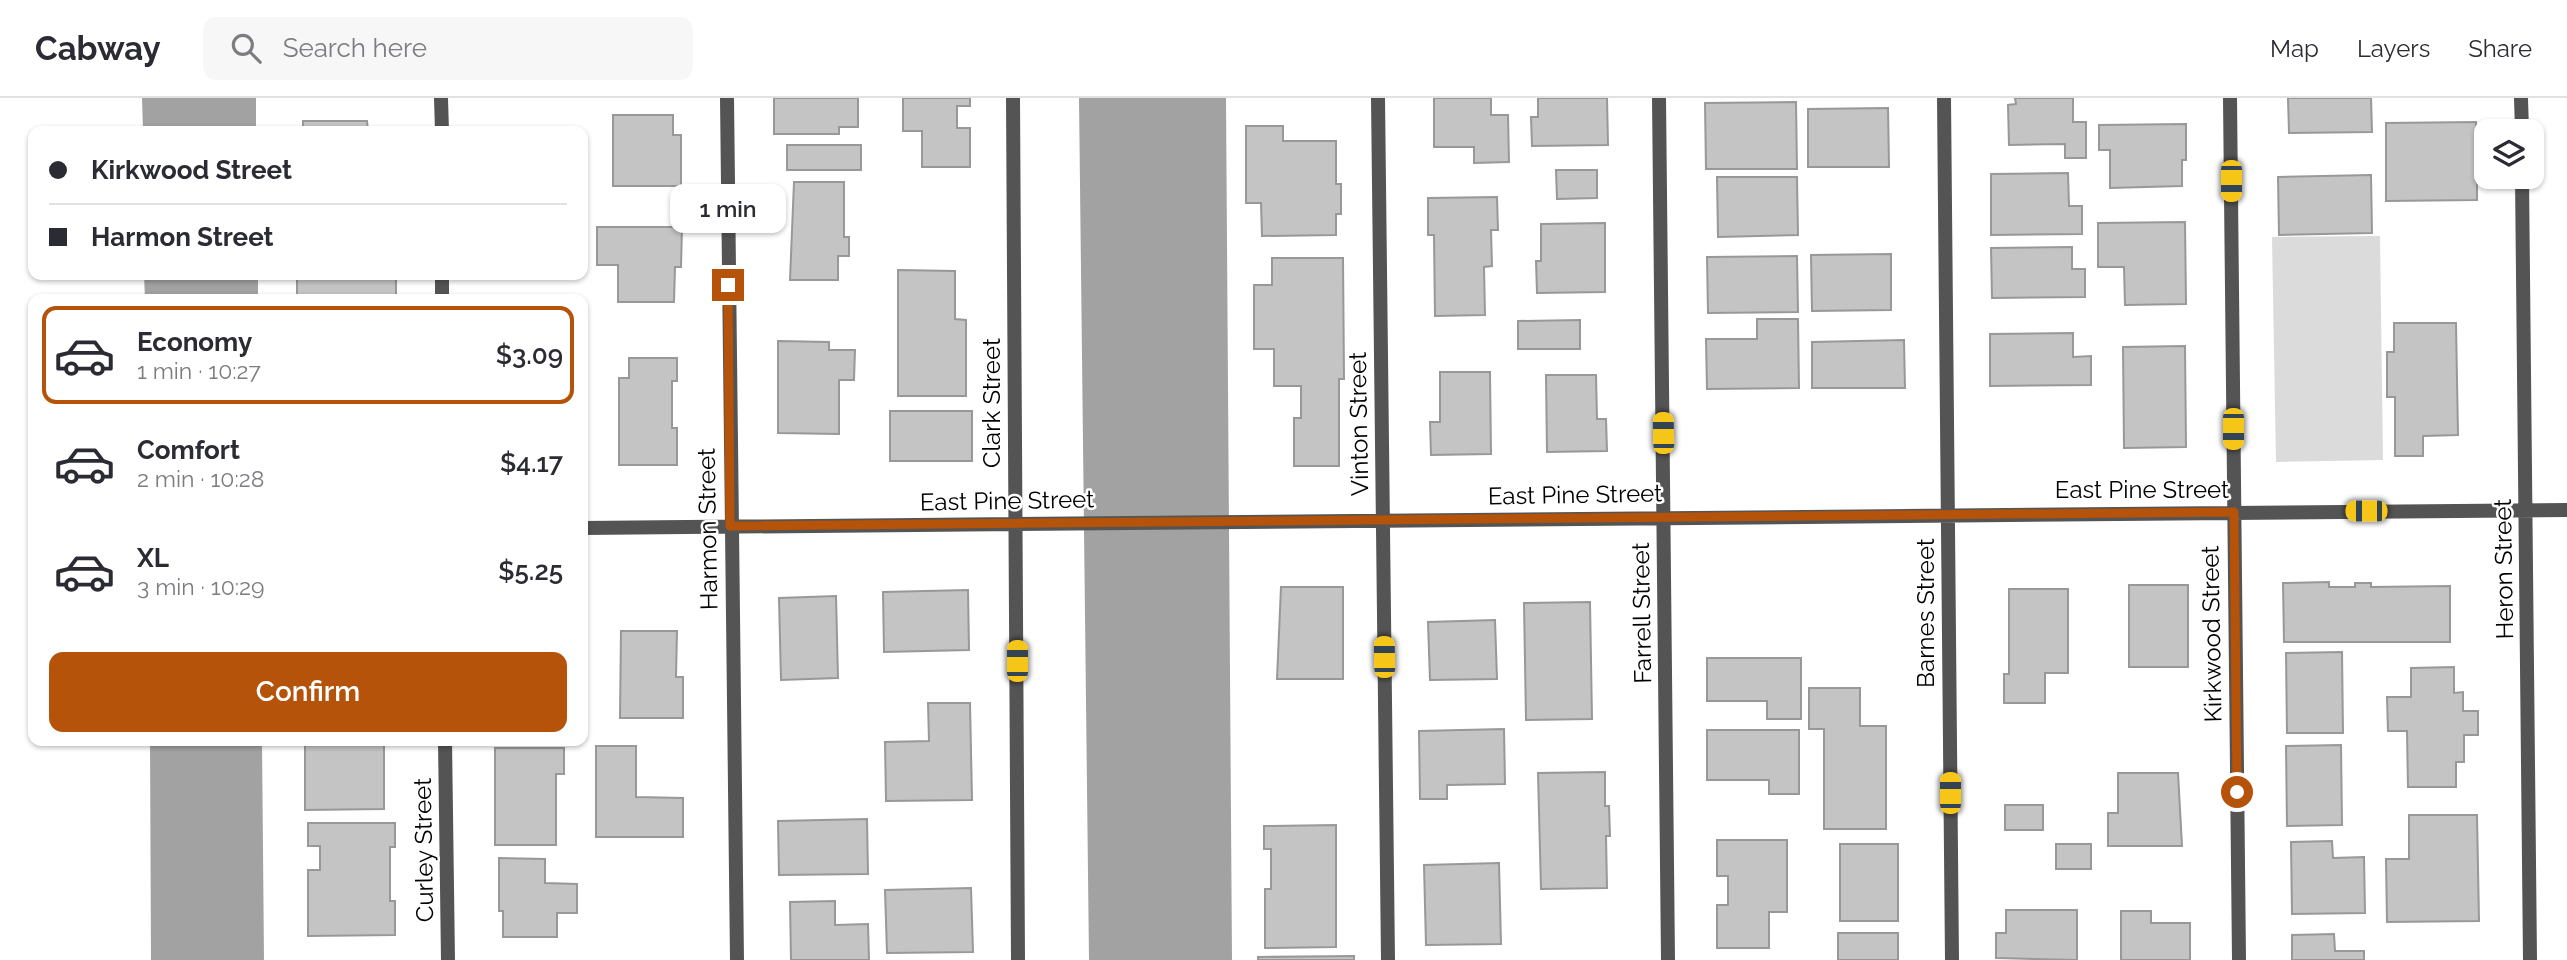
<!DOCTYPE html>
<meta charset="utf-8">
<style>
:root{--surface:#fff;--page:#f7f7f7;--text:#2b2b33;--muted:#7c7c81;--line:#e1e1e2;--accent:#b45309}
body{margin:0;font-family:Raleway,sans-serif;background:var(--page);color:var(--text);height:100vh;display:flex;flex-direction:column;font-size:26px;white-space:nowrap}
*{box-sizing:border-box;margin:0}
p{font-size:23px;color:var(--muted)}
.icon{flex:none;width:38px;height:38px;fill:none;stroke:currentColor;stroke-width:2;stroke-linecap:round;stroke-linejoin:round}
.map{position:relative;flex:1;overflow:hidden}
.details{position:absolute;left:28px;top:196px;width:560px;height:452px;display:flex;flex-direction:column;background:var(--surface);border-radius:14px;box-shadow:0 2px 5px #0004}
.details>*{flex:none}
.hud{position:absolute;left:28px;top:28px;width:560px;height:154px;border-radius:14px;box-shadow:0 2px 5px #0004;display:grid;align-content:center;height:154px;padding:0 21px;background:var(--surface)}
.buttons{position:absolute;left:2474px;top:21px;display:grid;gap:14px}
.buttons a{display:grid;place-items:center;width:70px;height:70px;border-radius:14px;background:var(--surface);box-shadow:0 2px 5px #0004;font-size:35px}
.end{position:absolute;width:32px;height:32px;margin:-16px;border:9px solid #b45309;background:#fff;box-shadow:0 0 0 4px #fff}
.from{border-radius:50%}
.bubble{position:absolute;height:49px;border-radius:14px;background:var(--surface);box-shadow:0 2px 5px #0004;font-size:23px;font-weight:600;line-height:49px;text-align:center}
.car{position:absolute;width:21px;height:42px;margin:-21px -10px;border-radius:9px;box-shadow:0 0 5px 2px #0007;background:linear-gradient(#f5c518 24%,#345 0 40%,#f5c518 0 76%,#345 0 86%,#f5c518 0)}
.hud b{display:flex;align-items:center;gap:24px;height:66px;font-size:26px}
.hud b+b{border-top:2px solid var(--line)}
.hud i{width:18px;height:18px;background:var(--text)}
ul{padding:12px 0 0;list-style:none}
li{display:flex;align-items:center;gap:21px;height:98px;margin:0 14px 10px;padding:0 7px;border:4px solid transparent;border-radius:14px}
li div{flex:1}
li b{display:block;font-size:26px}
li em{font-style:normal;font-weight:600}
li.active{border-color:var(--accent)}
li>.icon{width:63px;height:63px;stroke-width:1.5}
.primary-button{display:flex;gap:14px;margin-top:auto;padding:14px 21px}
.primary-button a{flex:1;height:80px;border-radius:14px;background:var(--accent);color:#fff;font-size:28px;font-weight:600;line-height:80px;text-align:center}
header{display:flex;align-items:center;gap:42px;box-sizing:border-box;height:98px;padding:0 35px;background:var(--surface);border-bottom:2px solid var(--line)}
header strong{font-size:33px}
nav{display:flex;gap:38px;margin-inline-start:auto;font-size:24px}
.search{width:490px;height:63px;background:var(--page);display:flex;align-items:center;gap:18px;box-sizing:border-box;padding:0 24px;border-radius:14px;color:var(--muted);font-size:26px}
.map>svg:first-child{display:block}
.green{fill:#dbdbdb}
.water{fill:#a2a2a2}
.building{fill:#c4c4c4;stroke:#989898;stroke-width:2}
.lines{fill:none;stroke-linecap:round;stroke-linejoin:round}
.street{stroke:#545454;stroke-width:14}
.route{stroke:#b45309;stroke-width:9}
.labels{text-anchor:middle;stroke-width:5;stroke-linejoin:round;paint-order:stroke}
.street-label{font-size:24px;fill:#000;stroke:#fff}
</style>
<header>
<strong>Cabway</strong>
<div class="search"><svg class="icon" aria-label="search" viewBox="0 0 24 24"><circle cx="10" cy="10" r="6"/><path d="M15 15l6 6"/></svg>Search here</div>
<nav><a>Map</a><a>Layers</a><a>Share</a></nav>
</header>
<div class="map">
<svg width="2567" height="862" viewBox="0 0 2567 862">
<rect width="100%" height="100%" fill="#fff"/>
<path class="green" d="M 2380,138 L 2383,362 L 2276,364 L 2272,139 Z"/>
<path class="water" d="M 142,0 L 256,0 L 256,33 L 143,33 Z
M 1079,0 L 1226,0 L 1232,862 L 1089,862 Z
M 144,177 L 258,177 L 258,201 L 145,201 Z
M 150,642 L 262,642 L 264,862 L 151,862 Z"/>
<path class="building" d="M 774,0 L 858,0 L 858,29 L 839,29 L 839,36 L 774,36 Z
M 903,0 L 970,0 L 970,8 L 957,8 L 957,30 L 970,30 L 970,69 L 922,69 L 922,33 L 903,33 Z
M 1434,0 L 1491,0 L 1491,17 L 1508,17 L 1509,64 L 1474,65 L 1474,49 L 1434,49 Z
M 1538,0 L 1607,0 L 1608,47 L 1532,48 L 1531,19 L 1538,19 Z
M 2015,0 L 2073,0 L 2073,24 L 2086,24 L 2086,60 L 2065,60 L 2065,46 L 2009,47 L 2008,7 L 2016,6 Z
M 2288,0 L 2371,0 L 2372,34 L 2289,35 Z
M 1796,4 L 1797,71 L 1706,71 L 1705,5 Z
M 1888,10 L 1889,69 L 1808,69 L 1808,11 Z
M 613,17 L 673,17 L 673,37 L 681,37 L 681,88 L 613,88 Z
M 303,23 L 367,23 L 368,33 L 303,33 Z
M 2476,24 L 2476,55 L 2486,55 L 2486,79 L 2477,79 L 2477,102 L 2386,103 L 2386,25 Z
M 2186,26 L 2186,62 L 2182,62 L 2182,88 L 2110,90 L 2110,52 L 2099,52 L 2099,27 Z
M 1246,28 L 1283,28 L 1283,43 L 1336,43 L 1336,86 L 1341,86 L 1341,116 L 1336,116 L 1336,137 L 1262,138 L 1261,105 L 1246,105 Z
M 787,47 L 861,47 L 861,72 L 787,72 Z
M 1556,72 L 1597,72 L 1597,100 L 1557,101 Z
M 2068,75 L 2069,108 L 2082,108 L 2082,136 L 1991,137 L 1991,76 Z
M 2371,77 L 2372,135 L 2279,137 L 2278,79 Z
M 1717,79 L 1797,79 L 1798,137 L 1718,139 Z
M 794,84 L 844,84 L 844,139 L 849,139 L 849,158 L 838,158 L 838,182 L 790,182 Z
M 1497,99 L 1498,132 L 1491,132 L 1492,168 L 1484,169 L 1485,217 L 1435,218 L 1434,137 L 1428,137 L 1428,100 Z
M 2185,124 L 2186,206 L 2125,207 L 2124,169 L 2098,169 L 2098,125 Z
M 1605,125 L 1605,194 L 1537,195 L 1536,163 L 1541,163 L 1541,126 Z
M 597,129 L 682,129 L 681,169 L 675,169 L 674,204 L 618,204 L 618,167 L 597,167 Z
M 2072,149 L 2072,171 L 2085,171 L 2085,199 L 1992,200 L 1991,150 Z
M 1891,156 L 1891,212 L 1812,213 L 1811,157 Z
M 1797,158 L 1798,214 L 1708,215 L 1707,159 Z
M 1272,160 L 1343,160 L 1344,281 L 1339,281 L 1339,368 L 1294,368 L 1294,320 L 1301,320 L 1301,288 L 1274,288 L 1274,251 L 1254,251 L 1254,187 L 1272,187 Z
M 898,172 L 955,173 L 955,221 L 966,222 L 966,298 L 898,298 Z
M 297,177 L 396,177 L 396,201 L 297,201 Z
M 1757,221 L 1798,221 L 1799,290 L 1707,291 L 1706,241 L 1757,241 Z
M 1580,222 L 1580,251 L 1518,251 L 1518,223 Z
M 2394,225 L 2456,225 L 2458,337 L 2423,338 L 2423,358 L 2395,358 L 2395,299 L 2387,299 L 2387,254 L 2394,254 Z
M 2073,235 L 2073,259 L 2091,258 L 2091,287 L 1990,288 L 1990,236 Z
M 1904,242 L 1905,290 L 1812,290 L 1812,244 Z
M 778,243 L 829,244 L 829,252 L 855,252 L 854,282 L 839,282 L 839,336 L 778,335 Z
M 2185,248 L 2186,349 L 2124,350 L 2123,249 Z
M 629,260 L 677,260 L 677,283 L 672,283 L 672,330 L 677,330 L 677,367 L 619,367 L 619,280 L 629,280 Z
M 1440,274 L 1490,274 L 1491,356 L 1431,357 L 1430,324 L 1440,324 Z
M 1546,277 L 1596,277 L 1597,321 L 1606,321 L 1607,353 L 1547,354 Z
M 890,313 L 972,313 L 972,363 L 890,363 Z
M 2329,484 L 2329,489 L 2355,489 L 2355,485 L 2371,485 L 2371,489 L 2450,488 L 2450,544 L 2284,544 L 2283,485 Z
M 2129,487 L 2188,487 L 2188,569 L 2129,569 Z
M 1281,489 L 1343,489 L 1343,581 L 1277,581 Z
M 2009,491 L 2068,491 L 2068,575 L 2045,575 L 2045,605 L 2004,605 L 2004,576 L 2009,576 Z
M 968,492 L 969,552 L 884,554 L 883,494 Z
M 836,498 L 838,580 L 781,582 L 779,500 Z
M 1590,504 L 1592,621 L 1526,622 L 1524,505 Z
M 1495,522 L 1497,581 L 1430,582 L 1428,524 Z
M 621,533 L 677,533 L 676,579 L 683,579 L 683,620 L 620,620 Z
M 2342,554 L 2343,635 L 2287,635 L 2286,555 Z
M 1707,560 L 1801,560 L 1801,621 L 1767,621 L 1767,603 L 1707,603 Z
M 2454,569 L 2454,595 L 2463,594 L 2463,613 L 2478,613 L 2478,637 L 2464,637 L 2464,664 L 2456,664 L 2456,689 L 2408,689 L 2407,633 L 2388,633 L 2387,599 L 2411,599 L 2411,570 Z
M 1809,590 L 1860,590 L 1860,628 L 1886,628 L 1886,731 L 1824,731 L 1824,631 L 1809,631 Z
M 928,605 L 970,605 L 972,702 L 886,703 L 885,644 L 929,643 Z
M 1504,631 L 1505,686 L 1447,687 L 1447,701 L 1420,701 L 1419,633 Z
M 1707,632 L 1799,632 L 1799,696 L 1769,696 L 1769,682 L 1707,682 Z
M 305,642 L 384,642 L 384,711 L 305,712 Z
M 2341,647 L 2342,727 L 2287,728 L 2286,648 Z
M 596,648 L 636,648 L 636,699 L 683,700 L 683,739 L 596,739 Z
M 495,650 L 564,650 L 564,676 L 556,676 L 556,747 L 495,747 Z
M 1605,674 L 1605,708 L 1609,708 L 1610,738 L 1606,738 L 1607,790 L 1541,791 L 1538,675 Z
M 2118,675 L 2178,675 L 2182,748 L 2108,748 L 2108,715 L 2118,715 Z
M 2005,707 L 2043,707 L 2043,732 L 2005,732 Z
M 2409,717 L 2477,717 L 2479,823 L 2387,824 L 2386,761 L 2409,761 Z
M 867,721 L 868,776 L 779,777 L 778,723 Z
M 308,725 L 395,725 L 395,749 L 390,749 L 390,803 L 395,803 L 395,837 L 308,838 L 308,772 L 320,772 L 320,748 L 308,748 Z
M 1336,727 L 1336,849 L 1265,850 L 1265,791 L 1271,791 L 1271,751 L 1264,751 L 1264,728 Z
M 1717,742 L 1787,742 L 1787,814 L 1769,814 L 1769,850 L 1717,850 L 1717,807 L 1728,807 L 1728,778 L 1717,778 Z
M 2332,743 L 2333,760 L 2364,759 L 2365,815 L 2292,816 L 2291,744 Z
M 1840,746 L 1898,746 L 1898,823 L 1840,823 Z
M 2056,746 L 2091,746 L 2091,771 L 2056,771 Z
M 499,760 L 545,761 L 545,785 L 577,786 L 577,815 L 557,815 L 557,839 L 503,839 L 503,813 L 499,813 Z
M 1499,765 L 1501,846 L 1426,847 L 1424,767 Z
M 971,790 L 973,854 L 887,855 L 885,792 Z
M 835,803 L 835,827 L 868,826 L 869,862 L 791,862 L 790,804 Z
M 2006,812 L 2077,812 L 2077,862 L 1996,860 L 1996,835 L 2006,835 Z
M 2121,813 L 2151,813 L 2151,825 L 2190,825 L 2190,862 L 2121,862 Z
M 1838,835 L 1898,835 L 1898,862 L 1838,862 Z
M 2334,836 L 2335,853 L 2364,853 L 2364,862 L 2292,862 L 2292,837 Z
M 1354,858 L 1354,862 L 1258,862 L 1258,859 Z"/>
<g class="lines">
<path class="street" d="M 441,0 L 442,33
M 727,0 L 737,862
M 1013,0 L 1018,862
M 1378,0 L 1388,862
M 1659,0 L 1668,862
M 1944,0 L 1952,862
M 2230,0 L 2239,862
M 2521,0 L 2522,33
M 2522,79 L 2530,862
M 442,177 L 442,201
M 583,430 L 2567,412
M 445,642 L 448,862"/>
</g>
<g class="lines">
<path class="route" d="M 728,187 L 730,428 L 2234,414 L 2237,694"/>
</g>
<g class="labels">
<g class="street-label">
<text transform="translate(992 305) rotate(-90)" y="8">Clark Street</text>
<text transform="translate(1359 326) rotate(-91)" y="8">Vinton Street</text>
<text x="2142" y="400">East Pine Street</text>
<text transform="translate(1575 397) rotate(-1)" y="8">East Pine Street</text>
<text transform="translate(1007 403) rotate(-1)" y="8">East Pine Street</text>
<text transform="translate(708 431) rotate(-91)" y="8">Harmon Street</text>
<text transform="translate(2504 471) rotate(-91)" y="8">Heron Street</text>
<text transform="translate(1642 515) rotate(-91)" y="8">Farrell Street</text>
<text transform="translate(1926 515) rotate(-90)" y="8">Barnes Street</text>
<text transform="translate(2212 536) rotate(-91)" y="8">Kirkwood Street</text>
<text transform="translate(424 752) rotate(-91)" y="8">Curley Street</text>
</g>
</g>
</svg>
<div class="buttons">
<a><svg class="icon" aria-label="layers" viewBox="0 0 24 24"><path d="M12 4l9 5-9 5-9-5zM3 14l9 5 9-5"/></svg></a>
</div>
<i class="end from" style="left:2237px;top:694px"></i>
<i class="end" style="left:728px;top:187px"></i>
<div class="bubble" style="left:670px;top:86px;width:116px">1 min</div>
<i class="car" style="left:2231px;top:83px;rotate:180deg"></i>
<i class="car" style="left:2233px;top:331px;rotate:180deg"></i>
<i class="car" style="left:1663px;top:335px;rotate:359deg"></i>
<i class="car" style="left:2366px;top:413px;rotate:270deg"></i>
<i class="car" style="left:1384px;top:559px;rotate:359deg"></i>
<i class="car" style="left:1017px;top:563px;rotate:0deg"></i>
<i class="car" style="left:1950px;top:695px;rotate:0deg"></i>
<div class="hud">
<b><i class="from"></i>Kirkwood Street</b>
<b><i></i>Harmon Street</b>
</div>
<section class="details">
<ul>
<li class="active"><svg class="icon" aria-label="car" viewBox="0 0 24 24"><path d="M5 17H2v-5l4-1 3-4h7l3 4 3 1v5h-3M9 17h6M6 11h13"/><circle cx="7" cy="17" r="2"/><circle cx="17" cy="17" r="2"/></svg><div><b>Economy</b><p>1 min · 10:27</p></div><em>$3.09</em></li>
<li><svg class="icon" aria-label="car" viewBox="0 0 24 24"><path d="M5 17H2v-5l4-1 3-4h7l3 4 3 1v5h-3M9 17h6M6 11h13"/><circle cx="7" cy="17" r="2"/><circle cx="17" cy="17" r="2"/></svg><div><b>Comfort</b><p>2 min · 10:28</p></div><em>$4.17</em></li>
<li><svg class="icon" aria-label="car" viewBox="0 0 24 24"><path d="M5 17H2v-5l4-1 3-4h7l3 4 3 1v5h-3M9 17h6M6 11h13"/><circle cx="7" cy="17" r="2"/><circle cx="17" cy="17" r="2"/></svg><div><b>XL</b><p>3 min · 10:29</p></div><em>$5.25</em></li>
</ul>
<div class="primary-button"><a>Confirm</a></div>
</section>
</div>
